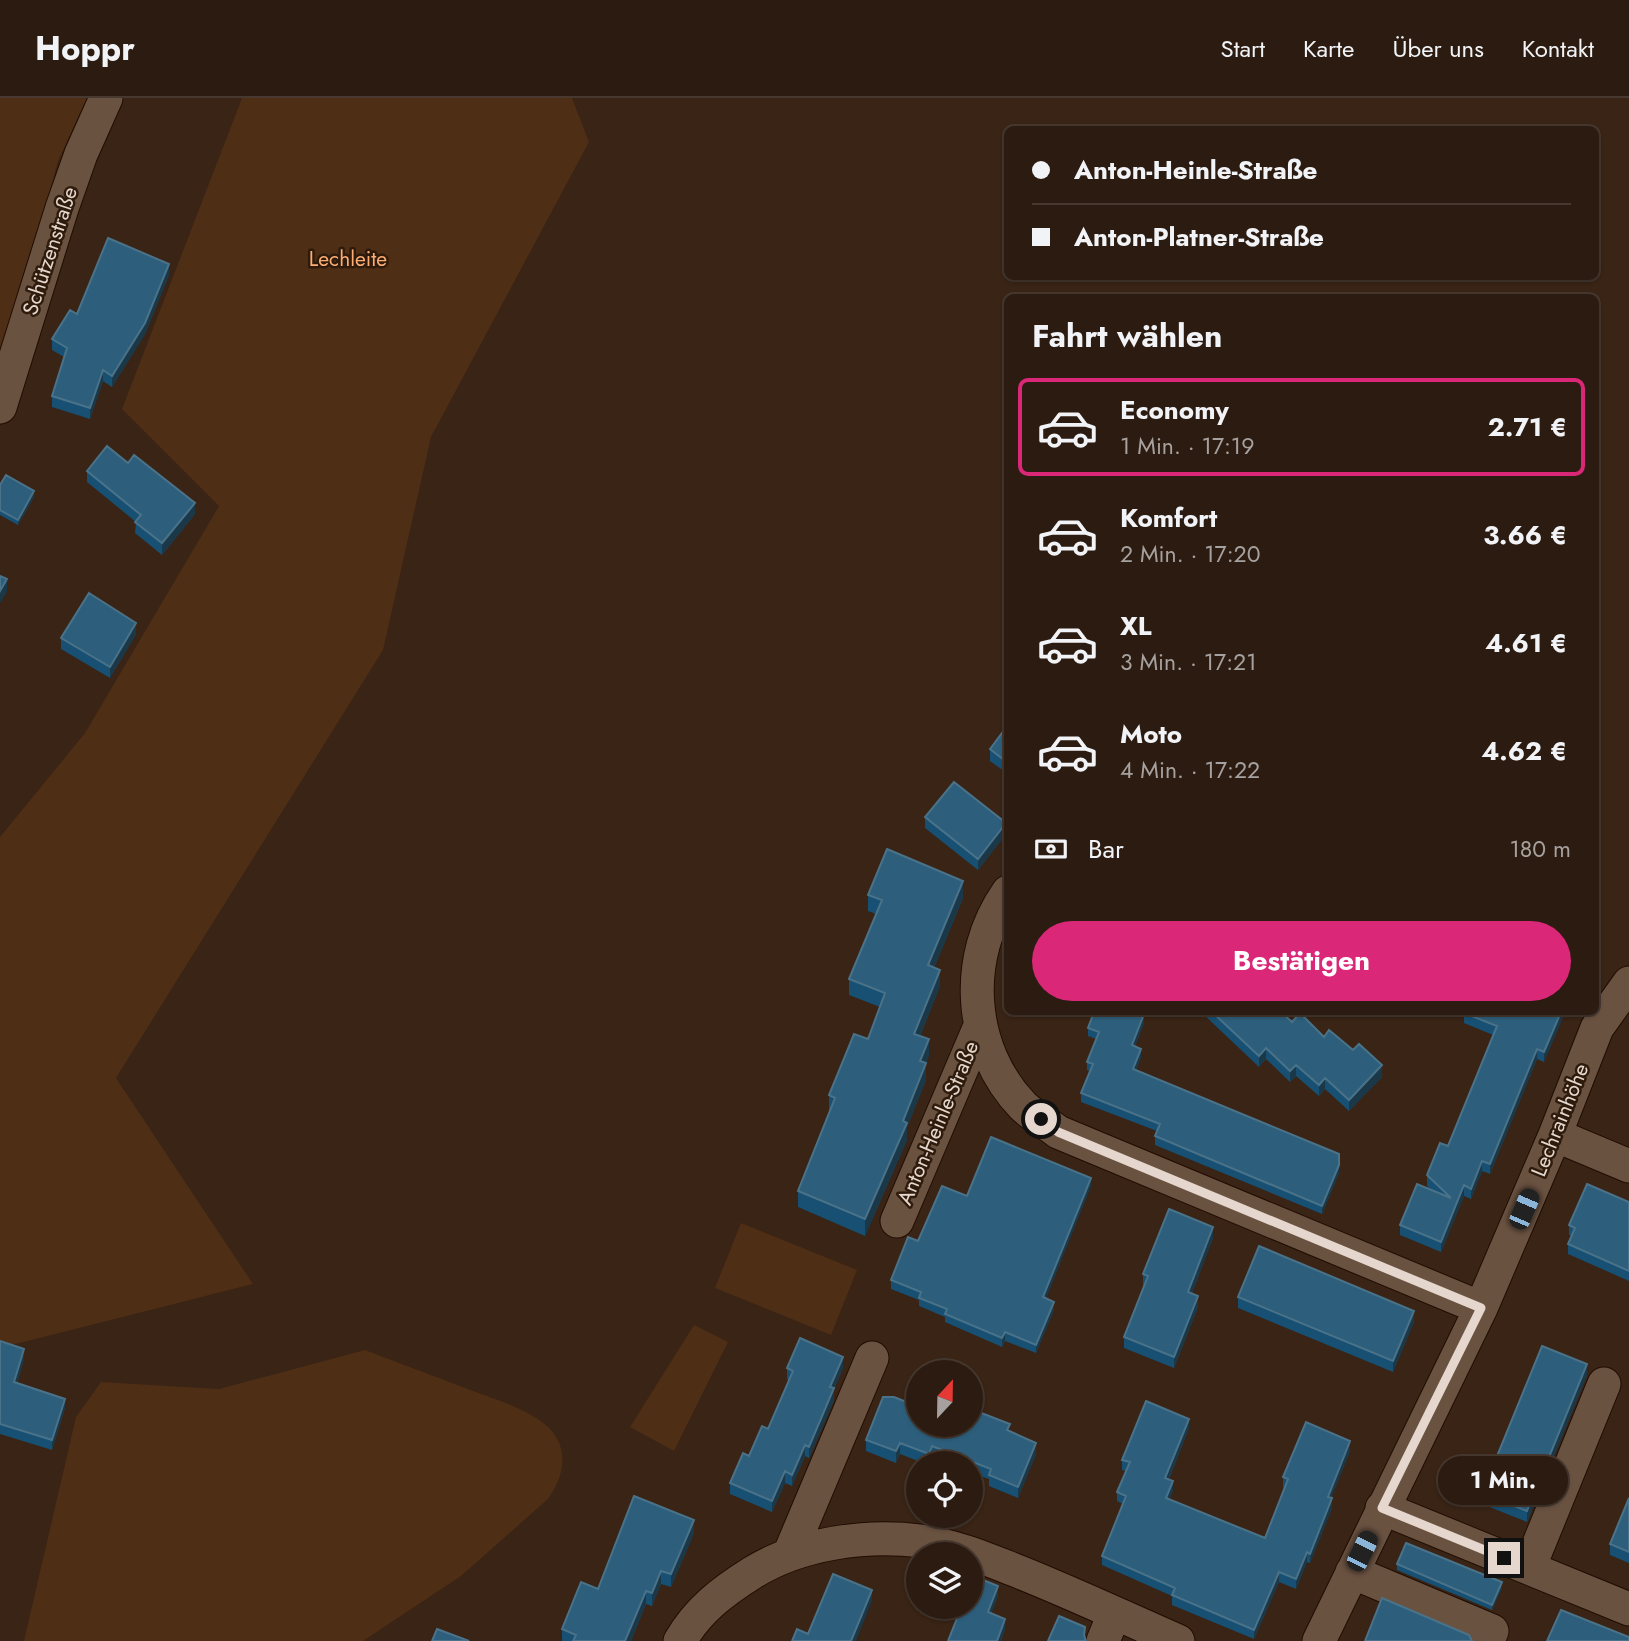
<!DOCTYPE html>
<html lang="de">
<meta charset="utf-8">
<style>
:root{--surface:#2b1b10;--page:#332419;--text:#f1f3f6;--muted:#a6a19f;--line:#473930;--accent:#db2777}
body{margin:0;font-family:Jost,sans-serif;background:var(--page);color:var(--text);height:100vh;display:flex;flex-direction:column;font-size:26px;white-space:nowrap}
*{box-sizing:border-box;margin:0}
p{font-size:23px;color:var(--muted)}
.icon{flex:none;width:38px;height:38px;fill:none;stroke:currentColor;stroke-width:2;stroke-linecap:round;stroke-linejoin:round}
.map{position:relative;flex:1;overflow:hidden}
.drawer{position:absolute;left:1004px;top:196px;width:595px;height:721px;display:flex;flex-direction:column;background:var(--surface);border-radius:10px;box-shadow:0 2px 5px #0004,0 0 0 2px var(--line)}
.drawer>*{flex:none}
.banner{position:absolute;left:1004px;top:28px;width:595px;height:154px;border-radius:10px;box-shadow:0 2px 5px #0004,0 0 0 2px var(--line);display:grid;align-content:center;height:154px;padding:0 28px;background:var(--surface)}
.needle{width:46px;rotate:22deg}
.controls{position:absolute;left:906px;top:1262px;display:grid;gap:14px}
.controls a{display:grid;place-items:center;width:77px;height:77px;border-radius:50%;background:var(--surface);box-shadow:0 2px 5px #0004,0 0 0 2px var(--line);font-size:35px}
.end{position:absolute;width:32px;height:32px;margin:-16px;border:9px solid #e5d7cd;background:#111;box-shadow:0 0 0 4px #111}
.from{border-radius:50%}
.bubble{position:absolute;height:49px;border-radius:24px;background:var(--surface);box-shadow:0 2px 5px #0004,0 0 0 2px var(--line);font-size:23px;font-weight:700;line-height:49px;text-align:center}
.car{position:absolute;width:21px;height:42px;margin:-21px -10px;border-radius:9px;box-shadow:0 0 5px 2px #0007;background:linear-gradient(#222 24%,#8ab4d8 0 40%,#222 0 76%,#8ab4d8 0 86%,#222 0)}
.banner b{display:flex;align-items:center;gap:24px;height:66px;font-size:26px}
.banner b+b{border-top:2px solid var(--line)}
.banner i{width:18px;height:18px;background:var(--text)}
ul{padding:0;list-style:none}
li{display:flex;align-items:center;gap:21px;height:98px;margin:0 14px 10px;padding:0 14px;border:4px solid transparent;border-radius:10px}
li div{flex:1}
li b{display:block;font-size:26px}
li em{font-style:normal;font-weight:700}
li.selected{border-color:var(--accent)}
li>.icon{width:63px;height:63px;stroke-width:1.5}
h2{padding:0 28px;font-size:32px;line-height:84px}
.pay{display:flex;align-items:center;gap:18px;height:77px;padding:0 28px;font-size:26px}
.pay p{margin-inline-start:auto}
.button{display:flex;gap:14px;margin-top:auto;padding:14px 28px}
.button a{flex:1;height:80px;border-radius:42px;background:var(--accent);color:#fff;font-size:28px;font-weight:700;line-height:80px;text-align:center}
header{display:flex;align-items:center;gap:42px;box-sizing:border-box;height:98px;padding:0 35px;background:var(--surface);border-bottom:2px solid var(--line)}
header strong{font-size:33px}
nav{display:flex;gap:38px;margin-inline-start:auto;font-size:24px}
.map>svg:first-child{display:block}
.green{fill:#4e2e15}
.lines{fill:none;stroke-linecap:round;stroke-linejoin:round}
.minor-casing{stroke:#200d01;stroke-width:35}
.minor{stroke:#6a5241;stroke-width:33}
.wall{fill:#175073}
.shaded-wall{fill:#1b3849}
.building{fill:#2d5f7c;stroke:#4a7289;stroke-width:2}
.route{stroke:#e5d7cd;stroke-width:9}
.labels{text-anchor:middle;stroke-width:5;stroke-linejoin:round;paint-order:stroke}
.street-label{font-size:21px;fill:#e5d7cd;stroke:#2f1b0b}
.park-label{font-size:21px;fill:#fbad74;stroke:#2f1b0b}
</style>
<header>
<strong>Hoppr</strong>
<nav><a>Start</a><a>Karte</a><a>Über uns</a><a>Kontakt</a></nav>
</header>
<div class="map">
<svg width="1629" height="1543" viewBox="0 0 1629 1543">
<rect width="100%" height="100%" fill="#392415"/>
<path class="green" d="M 0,0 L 87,0 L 58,63 L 9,246 L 0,259 Z
M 242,0 L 572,0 L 589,44 L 431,339 L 383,552 L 116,980 L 253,1186 L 0,1250 L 0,739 L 85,635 L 219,408 L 122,311 Z
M 741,1125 L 857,1172 L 831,1237 L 715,1190 Z
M 694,1227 L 728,1244 L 674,1353 L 630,1329 Z
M 365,1252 C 398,1265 432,1277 465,1290 C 491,1300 533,1312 551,1332 C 570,1354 563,1380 548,1401 L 461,1478 L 363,1543 L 24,1543 L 76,1319 L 101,1284 L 219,1291 Z"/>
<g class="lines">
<g class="minor-casing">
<path id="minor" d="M 0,309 L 62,110 L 81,56 L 106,0
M 1008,794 C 962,859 968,951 1023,1008 C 1033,1018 1047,1025 1058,1034 L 1481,1210
M 1555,1037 L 1629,1068
M 897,1123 L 980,928
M 1382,1410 L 1629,1511
M 789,1457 L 872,1260
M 1529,1470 L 1604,1286
M 1352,1474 L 1492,1533 L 1488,1543
M 680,1543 C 698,1512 722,1494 752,1475 C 800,1445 866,1436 921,1443 C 952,1447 984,1460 1012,1471 C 1068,1493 1123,1519 1178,1543
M 1103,1543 L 1114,1516
M 1319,1543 L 1481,1210 L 1555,1037 L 1597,930 L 1629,885"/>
</g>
<use href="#minor" class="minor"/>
</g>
<path class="wall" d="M 169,177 L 145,236 L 112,289 L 103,283 L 90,321 L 52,309 L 52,298 L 64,259 L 52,252 L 52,241 L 77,216 Z
M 87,373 L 195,416 L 162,457 L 135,435 L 136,424 L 87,384 Z
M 0,387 L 34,399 L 18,427 L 0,417 Z
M 136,536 L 110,580 L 61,551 L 61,540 Z
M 1008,627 L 1008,676 L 990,663 L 990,651 Z
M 925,719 L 1006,736 L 978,772 L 925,730 Z
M 868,797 L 963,800 L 934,870 L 940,888 L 920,938 L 929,957 L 926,965 L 926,982 L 907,1029 L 907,1042 L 865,1138 L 798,1109 L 798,1093 L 829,1014 L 829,997 L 868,941 L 880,909 L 849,897 L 849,881 L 876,816 L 868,813 Z
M 1201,914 L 1281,914 L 1292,924 L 1324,939 L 1382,979 L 1349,1013 L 1325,991 L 1319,998 L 1296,978 L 1290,984 L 1266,961 L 1259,969 Z
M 1565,914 L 1544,964 L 1537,961 L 1490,1076 L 1482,1073 L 1471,1101 L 1464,1098 L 1441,1154 L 1400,1137 L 1400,1127 L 1432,1093 L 1427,1088 L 1427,1077 L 1448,1048 L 1493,937 L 1464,925 L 1464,915 Z
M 1144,925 L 1135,948 L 1141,959 L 1136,972 L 1339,1075 L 1322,1116 L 1155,1047 L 1155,1038 L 1157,1033 L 1081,1004 L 1081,995 L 1090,973 L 1087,972 L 1087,964 L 1096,941 L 1088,938 L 1088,930 Z
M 1091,1088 L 1046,1200 L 1054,1212 L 1036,1255 L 1005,1243 L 1002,1249 L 945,1224 L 945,1219 L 919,1208 L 919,1202 L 891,1191 L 891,1182 L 967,1098 Z
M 1629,1104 L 1629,1183 L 1568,1156 L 1568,1146 L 1572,1138 L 1569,1137 L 1569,1127 Z
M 1213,1140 L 1192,1195 L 1198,1209 L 1174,1270 L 1124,1250 L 1124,1239 L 1144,1188 L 1143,1187 L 1143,1176 Z
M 1238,1199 L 1414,1224 L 1393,1274 L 1238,1210 Z
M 0,1243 L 24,1261 L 17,1285 L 65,1310 L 52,1352 L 0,1336 Z
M 787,1270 L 843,1270 L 834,1291 L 834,1302 L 809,1360 L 805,1358 L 792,1388 L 785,1385 L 772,1414 L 730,1396 L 730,1385 L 768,1331 L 789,1282 L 787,1281 Z
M 1587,1277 L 1527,1424 L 1482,1406 L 1482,1395 Z
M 919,1326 L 1010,1333 L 1036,1356 L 1018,1400 L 989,1388 L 989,1381 L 971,1375 L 971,1365 L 947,1365 L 932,1359 L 930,1365 L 923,1365 L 900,1356 L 896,1365 L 866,1353 L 866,1342 Z
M 1189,1330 L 1169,1381 L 1173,1393 L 1169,1401 L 1265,1440 L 1285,1390 L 1283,1389 L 1283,1379 L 1350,1353 L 1331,1400 L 1332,1410 L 1310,1465 L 1307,1464 L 1296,1491 L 1279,1484 L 1254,1541 L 1172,1507 L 1172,1498 L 1102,1467 L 1102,1458 L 1123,1406 L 1117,1403 L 1117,1394 L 1126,1373 L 1122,1372 L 1122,1362 Z
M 1629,1400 L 1629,1465 L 1610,1457 L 1610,1446 Z
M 694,1435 L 671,1489 L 661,1486 L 652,1508 L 646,1506 L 631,1543 L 562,1543 L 562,1531 L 598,1491 Z
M 1397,1466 L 1502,1490 L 1492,1512 L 1397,1472 Z
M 998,1498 L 991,1515 L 1005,1531 L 1001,1543 L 948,1543 L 961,1512 L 952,1508 L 971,1508 Z"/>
<path class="shaded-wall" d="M 169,166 L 169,177 L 145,236 L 112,289 L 112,278 Z
M 103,272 L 103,283 L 90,321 L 90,310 Z
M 34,393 L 34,399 L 18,427 L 18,422 Z
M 195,405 L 195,416 L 162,457 L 162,445 Z
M 7,481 L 7,494 L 0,505 L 0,493 Z
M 136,525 L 136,536 L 110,580 L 110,569 Z
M 1006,725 L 1006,736 L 978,772 L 978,761 Z
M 963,783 L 963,800 L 928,884 L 928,867 Z
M 940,872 L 940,888 L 914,952 L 914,936 Z
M 1561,914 L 1565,914 L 1544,964 L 1544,954 Z
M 1144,916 L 1144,925 L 1132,955 L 1132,947 Z
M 929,941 L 929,957 L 920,979 L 920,963 Z
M 1266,950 L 1266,961 L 1259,969 L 1259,958 Z
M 1141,951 L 1141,959 L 1133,979 L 1133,971 Z
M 1537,951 L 1537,961 L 1490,1076 L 1490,1066 Z
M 926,965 L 926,982 L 907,1029 L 907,1042 L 865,1138 L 865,1121 L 903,1023 Z
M 1296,967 L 1296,978 L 1290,984 L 1290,973 Z
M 1382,967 L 1382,979 L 1349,1013 L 1349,1002 Z
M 1325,980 L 1325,991 L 1319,998 L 1319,987 Z
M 1482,1063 L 1482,1073 L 1471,1101 L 1471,1091 Z
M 1339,1067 L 1339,1075 L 1322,1116 L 1322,1108 Z
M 1091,1080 L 1091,1088 L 1043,1208 L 1043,1199 Z
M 1464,1087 L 1464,1098 L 1441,1154 L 1441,1144 Z
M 1213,1129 L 1213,1140 L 1188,1205 L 1188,1194 Z
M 1198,1198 L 1198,1209 L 1174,1270 L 1174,1259 Z
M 1054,1204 L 1054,1212 L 1036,1255 L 1036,1247 Z
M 1414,1213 L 1414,1224 L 1393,1274 L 1393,1263 Z
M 1005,1234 L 1005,1243 L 1002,1249 L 1002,1240 Z
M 24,1251 L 24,1261 L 14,1294 L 14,1284 Z
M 843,1259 L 843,1270 L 834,1291 L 834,1302 L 809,1360 L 809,1349 L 830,1289 Z
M 1587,1266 L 1587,1277 L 1527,1424 L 1527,1413 Z
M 65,1301 L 65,1310 L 52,1352 L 52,1342 Z
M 1189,1321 L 1189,1330 L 1165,1390 L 1165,1380 Z
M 1350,1343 L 1350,1353 L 1328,1408 L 1328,1399 Z
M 900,1345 L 900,1356 L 896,1365 L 896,1353 Z
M 1036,1345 L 1036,1356 L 1018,1400 L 1018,1389 Z
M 805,1347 L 805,1358 L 792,1388 L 792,1377 Z
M 932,1348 L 932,1359 L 930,1365 L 929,1365 L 929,1356 Z
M 785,1373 L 785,1385 L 772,1414 L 772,1403 Z
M 1173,1383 L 1173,1393 L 1166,1409 L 1166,1400 Z
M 1332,1400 L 1332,1410 L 1310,1465 L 1310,1456 Z
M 694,1422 L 694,1435 L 671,1489 L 671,1476 Z
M 1307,1454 L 1307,1464 L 1296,1491 L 1296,1481 Z
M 661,1473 L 661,1486 L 652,1508 L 652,1495 Z
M 1279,1474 L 1279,1484 L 1254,1541 L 1254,1532 Z
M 1502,1484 L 1502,1490 L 1492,1512 L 1492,1507 Z
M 998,1488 L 998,1498 L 988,1524 L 988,1514 Z
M 872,1492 L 872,1503 L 856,1543 L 851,1543 Z
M 646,1493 L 646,1506 L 631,1543 L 625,1543 Z
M 1005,1521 L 1005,1531 L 1001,1543 L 997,1543 Z"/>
<path class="building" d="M 108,140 L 169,166 L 145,225 L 112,278 L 103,272 L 90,310 L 52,298 L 67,250 L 52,241 L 70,212 L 77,216 Z
M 107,348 L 128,365 L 134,357 L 195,405 L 162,445 L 135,424 L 141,417 L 87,373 Z
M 6,377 L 34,393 L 18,422 L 0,412 L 0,387 Z
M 0,478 L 7,481 L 0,493 Z
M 89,495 L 136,525 L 110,569 L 61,540 Z
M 1008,627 L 1008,665 L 990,651 Z
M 954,684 L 1006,725 L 978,761 L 925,719 Z
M 887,751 L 963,783 L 928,867 L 940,872 L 914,936 L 929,941 L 920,963 L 926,965 L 903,1023 L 907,1025 L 865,1121 L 798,1093 L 835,1000 L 829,997 L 854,936 L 868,941 L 885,895 L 849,881 L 882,802 L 868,797 Z
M 1094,914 L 1137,914 L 1144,916 L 1132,947 L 1141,951 L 1133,971 L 1339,1056 L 1339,1067 L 1322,1108 L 1155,1038 L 1160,1026 L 1081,995 L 1093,966 L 1087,964 L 1099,934 L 1088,930 Z
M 1212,914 L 1281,914 L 1292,924 L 1300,915 L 1324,939 L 1329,932 L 1353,952 L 1359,946 L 1382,967 L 1349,1002 L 1325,980 L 1319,987 L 1296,967 L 1290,973 L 1266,950 L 1259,958 Z
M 1465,914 L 1561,914 L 1544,954 L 1537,951 L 1490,1066 L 1482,1063 L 1471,1091 L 1464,1087 L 1441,1144 L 1400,1127 L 1417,1086 L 1451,1100 L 1427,1077 L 1440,1045 L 1448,1048 L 1497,928 L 1464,915 Z
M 991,1039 L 1091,1080 L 1043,1199 L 1054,1204 L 1036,1247 L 1005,1234 L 1002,1240 L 945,1216 L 947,1211 L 919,1200 L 921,1194 L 891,1182 L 908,1139 L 918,1143 L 942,1088 L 967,1098 Z
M 1587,1086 L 1629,1104 L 1629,1173 L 1568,1146 L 1575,1130 L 1569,1127 Z
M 1169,1111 L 1213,1129 L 1188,1194 L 1198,1198 L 1174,1259 L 1124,1239 L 1148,1178 L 1143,1176 Z
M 1259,1148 L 1414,1213 L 1393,1263 L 1238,1199 Z
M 800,1240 L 843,1259 L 830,1289 L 834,1290 L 809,1349 L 805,1347 L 792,1377 L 785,1373 L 772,1403 L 730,1385 L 743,1355 L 749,1358 L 762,1328 L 768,1331 L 793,1273 L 787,1270 Z
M 0,1243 L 24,1251 L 14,1284 L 65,1301 L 52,1342 L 0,1326 Z
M 1542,1248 L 1587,1266 L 1527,1413 L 1482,1395 Z
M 883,1299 L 894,1299 L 914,1307 L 918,1299 L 919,1300 L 919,1326 L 971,1326 L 971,1311 L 1010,1326 L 1007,1332 L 1036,1345 L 1018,1389 L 989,1377 L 991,1371 L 932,1348 L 929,1356 L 900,1345 L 896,1353 L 866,1342 Z
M 1146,1303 L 1189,1321 L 1165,1380 L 1173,1383 L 1166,1400 L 1265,1440 L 1288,1381 L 1283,1379 L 1306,1324 L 1350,1343 L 1328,1399 L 1332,1400 L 1310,1456 L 1307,1454 L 1296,1481 L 1279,1474 L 1254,1532 L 1172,1497 L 1175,1490 L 1102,1458 L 1126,1398 L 1117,1394 L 1130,1364 L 1122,1362 Z
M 634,1398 L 694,1422 L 671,1476 L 661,1473 L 652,1495 L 646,1493 L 625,1543 L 573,1543 L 576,1537 L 562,1531 L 581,1484 L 598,1491 Z
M 1629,1400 L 1629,1454 L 1610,1446 Z
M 1406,1445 L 1502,1484 L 1492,1507 L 1397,1466 Z
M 833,1476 L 872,1492 L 851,1543 L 792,1543 L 797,1531 L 808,1536 Z
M 971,1477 L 998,1488 L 988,1514 L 1005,1521 L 997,1543 L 948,1543 L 962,1508 L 971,1508 Z
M 1382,1500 L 1469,1537 L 1472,1543 L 1365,1543 Z
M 1561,1512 L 1629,1539 L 1629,1543 L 1547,1543 Z
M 1059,1518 L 1085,1529 L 1084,1537 L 1086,1543 L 1048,1543 Z
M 437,1531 L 469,1543 L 432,1543 Z"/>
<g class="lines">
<path class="route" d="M 1041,1021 L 1058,1034 L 1481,1210 L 1382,1410 L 1504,1460"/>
</g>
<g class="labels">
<g class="street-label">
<text transform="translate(50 153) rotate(-72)" y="7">Schützenstraße</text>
<text transform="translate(1560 1022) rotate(-68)" y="7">Lechrainhöhe</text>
<text transform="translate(938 1025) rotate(-67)" y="7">Anton-Heinle-Straße</text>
</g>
<g class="park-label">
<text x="348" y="168">Lechleite</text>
</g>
</g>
</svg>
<div class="controls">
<a><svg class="needle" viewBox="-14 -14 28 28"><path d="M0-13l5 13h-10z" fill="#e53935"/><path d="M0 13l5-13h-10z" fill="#a6a19f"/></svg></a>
<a><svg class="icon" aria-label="locate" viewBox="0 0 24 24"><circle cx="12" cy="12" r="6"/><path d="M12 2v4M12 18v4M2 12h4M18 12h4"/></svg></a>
<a><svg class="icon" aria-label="layers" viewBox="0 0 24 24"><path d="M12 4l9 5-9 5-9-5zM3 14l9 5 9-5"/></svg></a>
</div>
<i class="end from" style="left:1041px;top:1021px"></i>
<i class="end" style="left:1504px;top:1460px"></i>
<div class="bubble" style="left:1438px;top:1358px;width:130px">1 Min.</div>
<i class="car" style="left:1524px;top:1111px;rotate:23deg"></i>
<i class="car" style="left:1362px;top:1453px;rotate:26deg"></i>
<div class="banner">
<b><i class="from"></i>Anton-Heinle-Straße</b>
<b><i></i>Anton-Platner-Straße</b>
</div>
<section class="drawer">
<h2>Fahrt wählen</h2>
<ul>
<li class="selected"><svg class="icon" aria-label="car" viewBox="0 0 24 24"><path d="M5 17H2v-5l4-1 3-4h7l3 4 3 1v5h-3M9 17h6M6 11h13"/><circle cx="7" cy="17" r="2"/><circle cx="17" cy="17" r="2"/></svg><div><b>Economy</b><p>1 Min. · 17:19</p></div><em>2.71 €</em></li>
<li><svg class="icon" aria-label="car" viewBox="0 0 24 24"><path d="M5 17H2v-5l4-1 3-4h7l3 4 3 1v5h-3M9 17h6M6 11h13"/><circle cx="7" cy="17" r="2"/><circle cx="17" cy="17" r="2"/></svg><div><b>Komfort</b><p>2 Min. · 17:20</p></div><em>3.66 €</em></li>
<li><svg class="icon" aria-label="car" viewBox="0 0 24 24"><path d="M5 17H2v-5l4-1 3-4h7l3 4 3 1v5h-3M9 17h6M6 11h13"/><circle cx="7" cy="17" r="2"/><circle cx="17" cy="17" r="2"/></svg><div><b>XL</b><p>3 Min. · 17:21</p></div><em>4.61 €</em></li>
<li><svg class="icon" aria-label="car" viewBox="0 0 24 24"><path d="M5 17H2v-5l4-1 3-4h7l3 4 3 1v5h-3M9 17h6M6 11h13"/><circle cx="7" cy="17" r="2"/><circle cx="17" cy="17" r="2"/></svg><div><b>Moto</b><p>4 Min. · 17:22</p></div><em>4.62 €</em></li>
</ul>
<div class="pay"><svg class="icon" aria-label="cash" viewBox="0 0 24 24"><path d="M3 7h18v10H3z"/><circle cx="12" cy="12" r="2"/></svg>Bar<p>180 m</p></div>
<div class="button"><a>Bestätigen</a></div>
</section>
</div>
